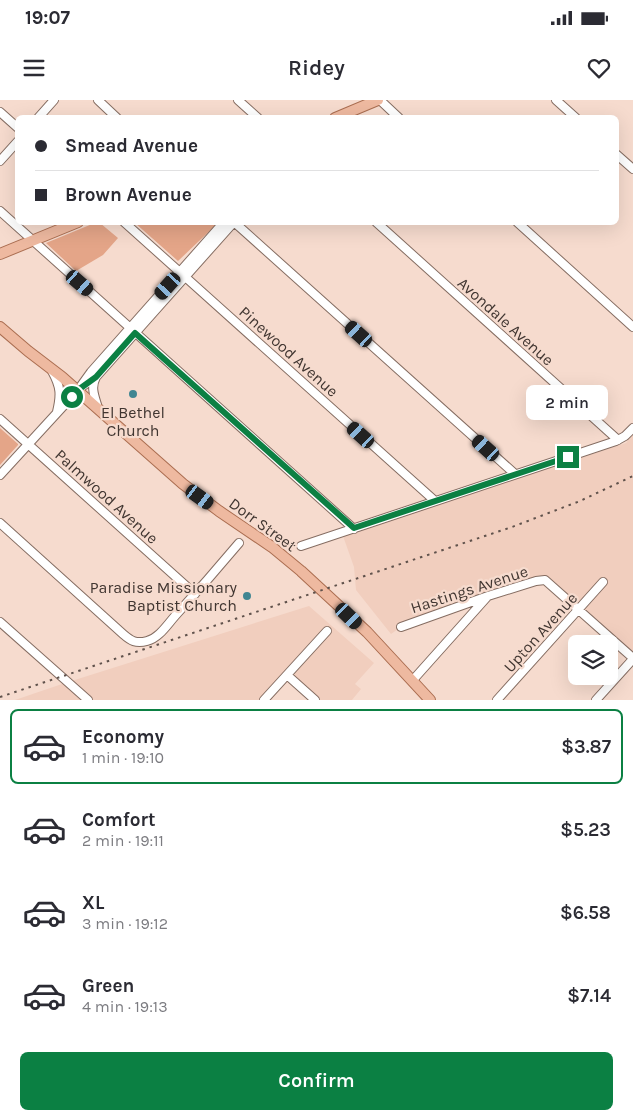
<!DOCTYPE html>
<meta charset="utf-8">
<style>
:root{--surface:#fff;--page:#f2f2f3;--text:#2b2b33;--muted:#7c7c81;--line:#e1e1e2;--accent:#0b8043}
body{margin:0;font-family:Karla,sans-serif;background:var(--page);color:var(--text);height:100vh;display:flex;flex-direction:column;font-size:19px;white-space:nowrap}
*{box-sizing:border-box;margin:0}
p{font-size:16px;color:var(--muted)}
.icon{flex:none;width:28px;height:28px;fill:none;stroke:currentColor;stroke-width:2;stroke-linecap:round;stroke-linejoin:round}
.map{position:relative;height:600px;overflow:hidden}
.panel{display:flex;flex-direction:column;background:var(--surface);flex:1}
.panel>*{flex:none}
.banner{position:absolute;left:15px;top:15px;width:604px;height:110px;border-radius:8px;box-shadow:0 5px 20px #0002;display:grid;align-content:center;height:110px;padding:0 20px;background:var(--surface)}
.controls{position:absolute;left:568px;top:535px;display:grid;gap:10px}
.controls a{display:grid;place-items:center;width:50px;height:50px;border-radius:8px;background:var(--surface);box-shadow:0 5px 20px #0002;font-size:25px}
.end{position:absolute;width:22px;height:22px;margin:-11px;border:6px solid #0b8043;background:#fff;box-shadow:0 0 0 2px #fff}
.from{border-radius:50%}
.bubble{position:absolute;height:35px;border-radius:8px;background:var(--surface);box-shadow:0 5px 20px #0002;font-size:16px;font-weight:600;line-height:35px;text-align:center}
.car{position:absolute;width:15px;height:30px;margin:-15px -8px;border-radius:6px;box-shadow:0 0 4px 1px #0007;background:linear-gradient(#222 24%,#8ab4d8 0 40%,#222 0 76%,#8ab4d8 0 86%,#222 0)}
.banner b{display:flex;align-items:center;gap:18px;height:48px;font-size:19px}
.banner b+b{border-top:1px solid var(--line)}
.banner i{width:12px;height:12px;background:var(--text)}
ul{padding:9px 0 0;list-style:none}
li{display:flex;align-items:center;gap:15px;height:75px;margin:0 10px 8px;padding:0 10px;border:2px solid transparent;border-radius:8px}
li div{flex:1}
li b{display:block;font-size:19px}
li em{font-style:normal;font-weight:600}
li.current{border-color:var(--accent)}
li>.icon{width:45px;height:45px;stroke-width:1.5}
.button{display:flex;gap:10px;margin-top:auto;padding:10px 20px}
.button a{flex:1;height:58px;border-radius:8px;background:var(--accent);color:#fff;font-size:20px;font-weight:600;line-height:58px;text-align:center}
.status{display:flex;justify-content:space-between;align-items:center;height:35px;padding:0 25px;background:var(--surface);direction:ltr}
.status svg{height:14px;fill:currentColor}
header{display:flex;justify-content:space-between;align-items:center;height:65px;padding:0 20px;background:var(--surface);font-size:22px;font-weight:600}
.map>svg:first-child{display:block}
.built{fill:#f1cebe}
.green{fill:#e4a588}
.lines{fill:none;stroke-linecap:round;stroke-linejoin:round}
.minor-casing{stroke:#856d62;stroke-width:10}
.major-casing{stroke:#aa6d50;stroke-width:12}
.minor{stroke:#fff;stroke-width:8}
.major{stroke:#eeb9a0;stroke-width:10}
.rail{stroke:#60524c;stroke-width:2;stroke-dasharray:2.5 5;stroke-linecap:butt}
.route{stroke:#0b8043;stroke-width:6}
.poi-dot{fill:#408692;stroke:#f6dbce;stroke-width:2}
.labels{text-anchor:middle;stroke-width:4.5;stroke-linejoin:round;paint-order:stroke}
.street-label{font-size:16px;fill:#413631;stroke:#f6dbce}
.poi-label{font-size:16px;fill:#413631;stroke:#f6dbce}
</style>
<div class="status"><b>19:07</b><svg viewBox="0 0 49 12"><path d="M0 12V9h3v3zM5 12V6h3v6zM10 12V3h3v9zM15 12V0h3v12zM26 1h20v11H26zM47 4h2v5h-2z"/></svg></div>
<header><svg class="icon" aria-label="menu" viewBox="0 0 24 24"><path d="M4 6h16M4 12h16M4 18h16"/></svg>Ridey<svg class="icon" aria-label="heart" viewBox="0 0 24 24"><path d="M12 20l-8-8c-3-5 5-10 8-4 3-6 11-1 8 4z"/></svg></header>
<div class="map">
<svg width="633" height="600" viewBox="0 0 633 600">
<rect width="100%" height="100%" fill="#f6dbce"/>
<path class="built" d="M 633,334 L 633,558 L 545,480 L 401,527 L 391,534 L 356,490 L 354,467 L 343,436 L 626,343 Z
M 309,506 L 374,563 L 355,584 L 361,589 L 352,600 L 318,600 L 286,571 L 260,600 L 15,600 L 62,584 Z"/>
<path class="green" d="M 97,122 L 100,123 L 118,138 L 103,155 L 76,171 L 46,143 Z
M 135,123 L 218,123 L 178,161 Z
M 0,328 L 18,344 L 18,345 L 0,365 Z"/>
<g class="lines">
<g class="minor-casing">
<path id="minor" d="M 98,0 L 117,18
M 238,0 L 258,18
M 380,0 L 399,18
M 556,0 L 576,18
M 0,12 L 18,28
M 38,18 L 54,0
M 616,54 L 633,69
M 0,61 L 18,41
M 0,111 L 354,429
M 124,122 L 435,401
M 234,122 L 515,374
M 376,122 L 618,340
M 517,122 L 633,227
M 52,271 C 61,287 61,295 57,312
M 96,277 C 90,288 95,297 98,308
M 83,286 L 96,277 L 234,122
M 0,319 L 195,494
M 0,375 L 78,290 L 91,272 L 224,122
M 0,423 L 123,534 C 131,541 136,544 147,541 C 159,538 167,525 175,516 C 197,492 218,468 239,443
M 301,446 L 616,341 L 625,336 L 633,328
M 0,522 L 88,600
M 401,527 L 488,496 L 536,481 L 545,480 L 633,558
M 287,575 L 315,600
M 412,581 L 487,497
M 264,600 L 327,531
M 497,600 L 603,482
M 596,600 L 633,559"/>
</g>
<g class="major-casing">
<path id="major" d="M 335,18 L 378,0
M 0,154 L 78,122
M 0,227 L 28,251 L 62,277 L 183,384 L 219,411 L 272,447 L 301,471 L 367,532 L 430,600"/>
</g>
<use href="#minor" class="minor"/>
<use href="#major" class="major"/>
<path class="rail" d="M 0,597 L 512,427 L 580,401 L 633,376"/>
</g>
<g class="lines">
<path class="route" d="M 72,297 L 78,290 L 96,277 L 135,233 L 354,428 L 568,357"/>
</g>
<g class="poi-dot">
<circle cx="133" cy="294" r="5"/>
<circle cx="247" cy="496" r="5"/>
</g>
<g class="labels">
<g class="street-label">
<text transform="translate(506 221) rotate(42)" y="6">Avondale Avenue</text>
<text transform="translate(289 251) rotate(42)" y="6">Pinewood Avenue</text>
<text transform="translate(107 396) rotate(42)" y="6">Palmwood Avenue</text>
<text transform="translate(263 424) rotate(36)" y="6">Dorr Street</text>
<text transform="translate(469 489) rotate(-18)" y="6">Hastings Avenue</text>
<text transform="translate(540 532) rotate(-48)" y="6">Upton Avenue</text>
</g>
<g class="poi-label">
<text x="133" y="318">El Bethel<tspan x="133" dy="18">Church</tspan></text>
<text x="237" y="493" text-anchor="end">Paradise Missionary<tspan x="237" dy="18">Baptist Church</tspan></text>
</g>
</g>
</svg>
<div class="controls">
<a><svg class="icon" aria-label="layers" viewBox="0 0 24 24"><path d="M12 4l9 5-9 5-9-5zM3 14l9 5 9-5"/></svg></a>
</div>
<i class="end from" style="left:72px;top:297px"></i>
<i class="end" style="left:568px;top:357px"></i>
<div class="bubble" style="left:526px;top:285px;width:82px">2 min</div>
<i class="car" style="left:80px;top:183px;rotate:131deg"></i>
<i class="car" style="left:168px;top:186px;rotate:222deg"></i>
<i class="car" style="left:359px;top:234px;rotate:312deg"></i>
<i class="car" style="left:361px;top:335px;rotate:312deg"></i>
<i class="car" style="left:486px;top:348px;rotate:312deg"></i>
<i class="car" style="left:200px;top:397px;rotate:126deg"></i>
<i class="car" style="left:349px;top:516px;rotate:134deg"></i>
<div class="banner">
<b><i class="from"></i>Smead Avenue</b>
<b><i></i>Brown Avenue</b>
</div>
</div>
<section class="panel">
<ul>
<li class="current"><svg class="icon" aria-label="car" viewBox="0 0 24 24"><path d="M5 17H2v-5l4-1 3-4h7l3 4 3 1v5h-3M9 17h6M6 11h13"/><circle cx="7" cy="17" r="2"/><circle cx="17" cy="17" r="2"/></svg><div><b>Economy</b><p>1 min · 19:10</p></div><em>$3.87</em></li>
<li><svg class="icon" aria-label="car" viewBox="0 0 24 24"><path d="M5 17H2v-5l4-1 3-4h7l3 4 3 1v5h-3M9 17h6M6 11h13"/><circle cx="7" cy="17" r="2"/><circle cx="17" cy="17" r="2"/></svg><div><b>Comfort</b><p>2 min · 19:11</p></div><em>$5.23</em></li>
<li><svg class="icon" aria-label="car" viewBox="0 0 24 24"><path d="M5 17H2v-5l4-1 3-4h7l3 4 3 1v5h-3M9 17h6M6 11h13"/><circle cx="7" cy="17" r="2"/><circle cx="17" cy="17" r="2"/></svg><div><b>XL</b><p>3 min · 19:12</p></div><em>$6.58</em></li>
<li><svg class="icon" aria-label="car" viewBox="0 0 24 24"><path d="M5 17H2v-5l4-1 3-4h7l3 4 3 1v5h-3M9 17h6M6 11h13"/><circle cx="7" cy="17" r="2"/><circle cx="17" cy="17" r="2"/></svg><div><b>Green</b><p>4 min · 19:13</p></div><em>$7.14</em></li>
</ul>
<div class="button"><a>Confirm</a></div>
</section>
